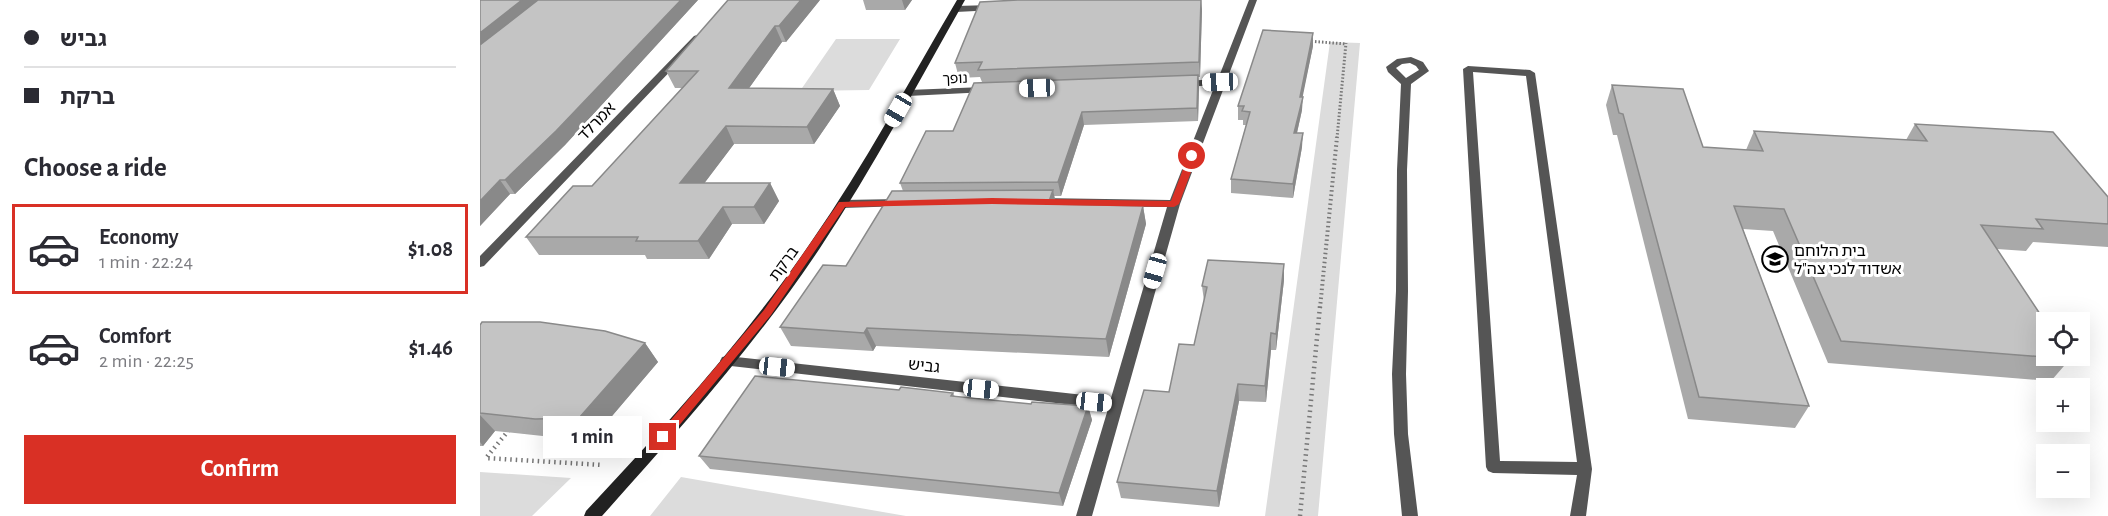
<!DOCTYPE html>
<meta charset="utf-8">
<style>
:root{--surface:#fff;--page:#f7f7f7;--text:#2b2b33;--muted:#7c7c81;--line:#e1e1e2;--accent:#d93025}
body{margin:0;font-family:"Alegreya Sans","Noto Sans Hebrew",sans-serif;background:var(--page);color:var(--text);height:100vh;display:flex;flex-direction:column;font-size:22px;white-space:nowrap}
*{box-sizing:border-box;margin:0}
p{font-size:20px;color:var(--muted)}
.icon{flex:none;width:33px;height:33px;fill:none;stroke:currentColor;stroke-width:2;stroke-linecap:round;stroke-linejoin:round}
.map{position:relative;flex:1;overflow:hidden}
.panel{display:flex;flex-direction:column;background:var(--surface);width:480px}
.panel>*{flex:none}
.top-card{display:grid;align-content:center;height:132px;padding:0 24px;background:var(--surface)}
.fabs{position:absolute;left:1556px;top:312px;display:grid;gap:12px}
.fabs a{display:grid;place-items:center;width:54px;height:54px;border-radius:0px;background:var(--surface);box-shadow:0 6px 24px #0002;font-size:30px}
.end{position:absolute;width:27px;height:27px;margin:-14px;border:8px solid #d93025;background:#fff;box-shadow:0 0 0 3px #fff}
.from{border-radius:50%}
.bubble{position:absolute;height:42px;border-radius:0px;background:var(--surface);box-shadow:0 6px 24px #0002;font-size:20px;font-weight:700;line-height:42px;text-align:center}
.car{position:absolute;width:18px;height:36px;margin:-18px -9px;border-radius:8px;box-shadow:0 0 4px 2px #0007;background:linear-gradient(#fff 24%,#345 0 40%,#fff 0 76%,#345 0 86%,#fff 0)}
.top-card b{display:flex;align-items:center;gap:21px;height:57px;font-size:22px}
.top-card b+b{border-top:2px solid var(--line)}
.top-card i{width:15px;height:15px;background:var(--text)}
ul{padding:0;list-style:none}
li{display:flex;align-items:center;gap:18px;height:90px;margin:0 12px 9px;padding:0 12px;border:3px solid transparent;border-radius:0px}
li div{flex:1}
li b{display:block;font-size:22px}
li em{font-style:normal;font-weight:700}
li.current{border-color:var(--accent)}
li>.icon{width:54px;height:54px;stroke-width:1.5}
h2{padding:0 24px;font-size:27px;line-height:72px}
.cta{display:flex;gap:12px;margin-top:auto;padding:12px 24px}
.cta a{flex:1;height:69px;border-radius:0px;background:var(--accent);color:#fff;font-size:24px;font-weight:700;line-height:69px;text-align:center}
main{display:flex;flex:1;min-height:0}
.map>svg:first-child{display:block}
.green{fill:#dcdcdc}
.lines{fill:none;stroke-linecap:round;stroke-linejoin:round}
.path-far2{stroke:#777;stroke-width:3;stroke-dasharray:1.5 2;stroke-linecap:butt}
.path-far1{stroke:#777;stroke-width:4;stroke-dasharray:1.5 3;stroke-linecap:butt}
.path{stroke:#777;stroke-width:4.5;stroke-dasharray:1.5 4;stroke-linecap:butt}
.lane{fill:#555;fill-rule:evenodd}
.street{fill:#555;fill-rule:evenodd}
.secondary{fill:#222;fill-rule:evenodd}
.wall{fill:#a9a9a9}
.shaded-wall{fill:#898989}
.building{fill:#c4c4c4;stroke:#898989;stroke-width:1.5}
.route{fill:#d93025}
.labels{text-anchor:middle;stroke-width:6;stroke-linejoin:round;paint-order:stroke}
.far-street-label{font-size:14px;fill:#000;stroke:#fff}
.street-label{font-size:16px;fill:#000;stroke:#fff}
.poi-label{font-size:16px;fill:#000;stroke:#fff;text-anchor:start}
</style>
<main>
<section class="panel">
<div class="top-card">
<b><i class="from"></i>גביש</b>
<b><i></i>ברקת</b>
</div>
<h2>Choose a ride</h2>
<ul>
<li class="current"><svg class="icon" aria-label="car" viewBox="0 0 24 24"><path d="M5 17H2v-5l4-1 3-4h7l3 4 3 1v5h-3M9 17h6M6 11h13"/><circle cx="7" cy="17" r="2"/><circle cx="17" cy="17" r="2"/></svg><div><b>Economy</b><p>1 min · 22:24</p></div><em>$1.08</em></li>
<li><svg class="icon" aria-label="car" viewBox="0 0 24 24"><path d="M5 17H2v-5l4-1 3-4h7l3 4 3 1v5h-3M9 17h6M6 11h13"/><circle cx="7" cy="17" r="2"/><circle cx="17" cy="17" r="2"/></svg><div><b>Comfort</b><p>2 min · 22:25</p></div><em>$1.46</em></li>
</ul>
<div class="cta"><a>Confirm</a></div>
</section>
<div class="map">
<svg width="1628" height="516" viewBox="0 0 1628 516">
<rect width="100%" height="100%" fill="#fff"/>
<path class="green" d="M 356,39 L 420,39 L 389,90 L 320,91 Z
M 850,42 L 880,43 L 838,516 L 785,516 Z
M 0,472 L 91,478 L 52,516 L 0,516 Z
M 201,477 L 426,516 L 170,516 Z"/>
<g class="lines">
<path class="path-far2" d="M 828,41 L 866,44
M 857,138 L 866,43"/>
<path class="path-far1" d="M 840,308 L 857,137"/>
<path class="path" d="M 29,430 L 6,458 L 122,465
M 820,516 L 840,306"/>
<path class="lane" d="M 931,57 L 943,62 L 949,71 L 931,84 L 927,170 L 928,291 L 926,374 L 928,434 L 938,516 L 922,516 L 914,434 L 912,374 L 916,291 L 917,170 L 921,84 L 908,72 L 906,67 L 917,59 ZM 930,63 L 936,66 L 939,70 L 926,78 L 916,68 L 922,64 Z
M 988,66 L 1050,70 L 1055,73 L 1112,469 L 1106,516 L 1090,516 L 1097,475 L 1013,473 L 1008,471 L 1006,467 L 983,69 ZM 993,72 L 1046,76 L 1097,462 L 1020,461 Z"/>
<path class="street" d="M 769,0 L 777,0 L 700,204 L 612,516 L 596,516 L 628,409 L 242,365 L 240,361 L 242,357 L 247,356 L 631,398 L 687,207 L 560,206 L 554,202 L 560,198 L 690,200 L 735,85 L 705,87 L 700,84 L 705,81 L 738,79 Z
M 512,5 L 516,8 L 515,10 L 476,12 L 472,9 L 476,6 Z
M 217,35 L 221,38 L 220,40 L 4,266 L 0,267 L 0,256 L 214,36 Z
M 504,87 L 507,88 L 507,92 L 428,96 L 423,93 L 428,90 Z
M 420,199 L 426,203 L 424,206 L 363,208 L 357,204 L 363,200 Z"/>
<path class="secondary" d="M 477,0 L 485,0 C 438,83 393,168 340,248 C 276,344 199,430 122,516 L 104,516 L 106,511 C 186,425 265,339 331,242 C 385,165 429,81 477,0 Z"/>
</g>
<path class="wall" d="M 0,0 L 218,0 L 85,145 L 35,194 L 30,194 L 0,226 Z
M 340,0 L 306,42 L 302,42 L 269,88 L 353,89 L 360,106 L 334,144 L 254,144 L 224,183 L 290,183 L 299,201 L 284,224 L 252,224 L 229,259 L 167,259 L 165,255 L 59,255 L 46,237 L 112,186 L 202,88 L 195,88 L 186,71 Z
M 383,0 L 432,0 L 425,10 L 386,10 Z
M 722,9 L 720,77 L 718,77 L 719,88 L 718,121 L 604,125 L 581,196 L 574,196 L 576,204 L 663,206 L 666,224 L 629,357 L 396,346 L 393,351 L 311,346 L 300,327 L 366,266 L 423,191 L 420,183 L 473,131 L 502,82 L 500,77 L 479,78 L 475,63 Z
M 833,33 L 833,46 L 822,97 L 822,110 L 817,133 L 822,147 L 813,198 L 751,193 L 751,179 L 766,125 L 763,125 L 763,120 L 758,120 L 758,106 Z
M 1132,85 L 1223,147 L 1266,150 L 1274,131 L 1426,140 L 1435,124 L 1628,197 L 1628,247 L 1553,242 L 1546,251 L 1517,249 L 1590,359 L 1571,381 L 1348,363 L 1293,231 L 1263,229 L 1329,406 L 1315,428 L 1208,419 L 1137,135 L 1133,135 L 1126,105 Z
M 804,280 L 796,350 L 791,350 L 786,402 L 759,401 L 739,507 L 641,498 L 637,482 L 689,392 L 714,345 L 724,301 L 722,286 Z
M 0,325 L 165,343 L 178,362 L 115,436 L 72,437 L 15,431 L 3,446 L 0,446 Z
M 419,390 L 473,393 L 475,397 L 551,404 L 608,406 L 612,420 L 583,506 L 230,469 L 219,456 Z"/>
<path class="shaded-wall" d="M 42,0 L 64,0 L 0,52 L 0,33 Z
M 201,0 L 218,0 L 85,145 L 35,194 L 25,180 Z
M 321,0 L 340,0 L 306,42 L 299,26 Z
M 422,0 L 432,0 L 425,10 Z
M 721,0 L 722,9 L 720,77 L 719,62 Z
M 295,26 L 302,42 L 257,105 L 249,88 Z
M 833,33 L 833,46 L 821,105 L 823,97 L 822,110 L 814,146 L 814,133 L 820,97 Z
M 718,75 L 719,88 L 718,121 L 717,108 Z
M 353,89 L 360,106 L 334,144 L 327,127 Z
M 602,112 L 604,125 L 581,196 L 578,182 Z
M 246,126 L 254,144 L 211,201 L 200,183 Z
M 823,133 L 822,147 L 813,198 L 813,184 Z
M 20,180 L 30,194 L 0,226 L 0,201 Z
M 290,183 L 299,201 L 284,224 L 274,207 Z
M 573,190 L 577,208 L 568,204 Z
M 663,206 L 666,224 L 629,357 L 626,339 Z
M 243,207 L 252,224 L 229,259 L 218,241 Z
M 804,264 L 804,280 L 796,350 L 796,334 Z
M 387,328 L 396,346 L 393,351 L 384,333 Z
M 791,333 L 791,350 L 786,402 L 785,386 Z
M 165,343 L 178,362 L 115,436 L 99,418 Z
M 758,384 L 759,401 L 739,507 L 737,491 Z
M 608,406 L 612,420 L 583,506 L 579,493 Z
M 0,415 L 15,431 L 3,446 L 0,442 Z"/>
<path class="building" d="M 0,0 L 42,0 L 0,33 Z
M 58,0 L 201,0 L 76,131 L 25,180 L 20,180 L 0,201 L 0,45 Z
M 248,0 L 321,0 L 299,26 L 295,26 L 249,88 L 353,89 L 327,127 L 246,126 L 200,183 L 290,183 L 274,207 L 243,207 L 218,241 L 156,241 L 158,237 L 46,237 L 93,186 L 112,186 L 218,71 L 186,71 Z
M 538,0 L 721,0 L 719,62 L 498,70 L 502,62 L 475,63 L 500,2 Z
M 783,30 L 833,33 L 820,97 L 823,97 L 814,133 L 823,133 L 813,184 L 751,179 L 770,112 L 762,111 L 764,106 L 758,106 Z
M 718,75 L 717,108 L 602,112 L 578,182 L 420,183 L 446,131 L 473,131 L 494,83 Z
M 1132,85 L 1203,89 L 1223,147 L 1283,151 L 1274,131 L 1447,141 L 1435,124 L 1573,132 L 1628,197 L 1628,224 L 1556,219 L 1563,229 L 1501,225 L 1566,323 L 1566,356 L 1588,356 L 1590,359 L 1361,341 L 1304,209 L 1254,206 L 1329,406 L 1219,397 L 1143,114 L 1139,113 Z
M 573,190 L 568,204 L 663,206 L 626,339 L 387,328 L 384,333 L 300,327 L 343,265 L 366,266 L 412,191 Z
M 728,260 L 804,264 L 796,334 L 791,333 L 785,386 L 758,384 L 737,491 L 637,482 L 664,390 L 689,392 L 699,344 L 714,345 L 727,287 L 722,286 Z
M 2,322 L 60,322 L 125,331 L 165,343 L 99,418 L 55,419 L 0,413 L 0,325 Z
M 275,376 L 419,390 L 421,387 L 473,393 L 471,396 L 551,404 L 552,402 L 608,406 L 579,493 L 219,456 Z"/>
<path class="route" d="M 712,153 L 717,156 L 699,204 L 694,207 L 512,204 L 365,207 L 291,315 L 187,440 L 179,440 L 179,434 L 284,310 L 359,202 L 512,198 L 691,201 L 708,156 Z"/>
<defs>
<g id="school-ring" transform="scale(1.35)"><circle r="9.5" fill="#fff" stroke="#000" stroke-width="1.5"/><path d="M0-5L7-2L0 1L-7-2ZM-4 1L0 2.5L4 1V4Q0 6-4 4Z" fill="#000"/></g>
</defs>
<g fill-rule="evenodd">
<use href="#school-ring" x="1295" y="259"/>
</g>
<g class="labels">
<g class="far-street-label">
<text transform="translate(475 78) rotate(-2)" y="5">נופך</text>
</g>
<g class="street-label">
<text transform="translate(116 121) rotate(-46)" y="6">אמרלד</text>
<text transform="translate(303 263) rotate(-54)" y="6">ברקת</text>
<text transform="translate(444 365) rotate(6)" y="6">גביש</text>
</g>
<g class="poi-label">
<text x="1314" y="256">בית הלוחם<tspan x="1314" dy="18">אשדוד לנכי צה"ל</tspan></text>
</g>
</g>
</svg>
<div class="fabs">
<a><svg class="icon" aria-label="locate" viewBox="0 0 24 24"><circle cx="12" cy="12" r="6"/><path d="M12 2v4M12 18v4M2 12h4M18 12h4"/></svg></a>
<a>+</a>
<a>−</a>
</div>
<i class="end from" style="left:712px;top:156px"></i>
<i class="end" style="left:183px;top:437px"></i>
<div class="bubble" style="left:63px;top:416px;width:99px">1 min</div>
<i class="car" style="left:740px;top:82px;rotate:268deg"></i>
<i class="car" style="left:557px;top:88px;rotate:268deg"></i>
<i class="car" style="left:418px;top:110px;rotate:210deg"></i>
<i class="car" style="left:675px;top:271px;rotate:196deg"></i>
<i class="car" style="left:297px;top:367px;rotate:96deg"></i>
<i class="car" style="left:501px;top:389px;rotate:96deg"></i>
<i class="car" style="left:614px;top:402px;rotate:96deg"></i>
</div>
</main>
